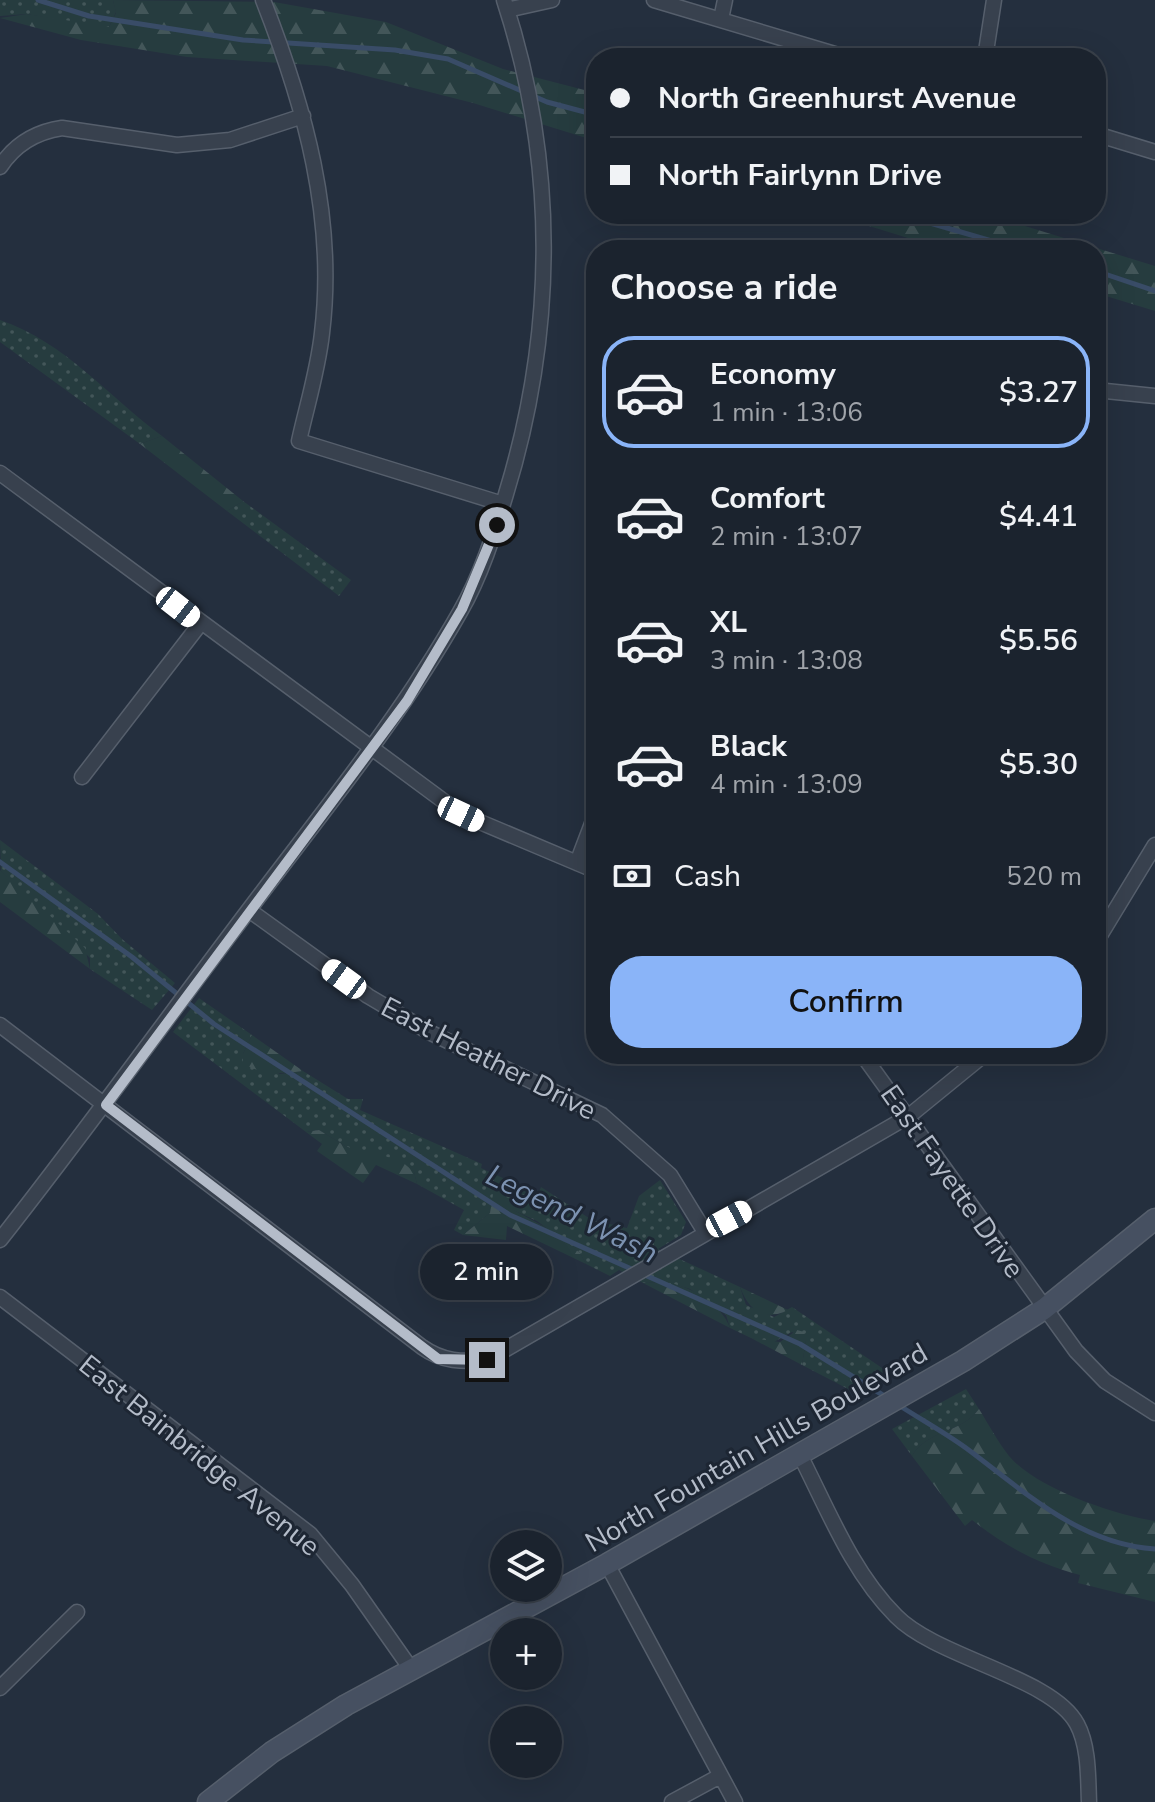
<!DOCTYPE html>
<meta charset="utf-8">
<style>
:root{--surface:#1b232e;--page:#242b36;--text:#f1f3f6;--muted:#a0a4aa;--line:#39404a;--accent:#8ab4f8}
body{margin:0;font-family:"Nunito Sans",sans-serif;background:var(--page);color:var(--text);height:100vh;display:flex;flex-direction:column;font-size:30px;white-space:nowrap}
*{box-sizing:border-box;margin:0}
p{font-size:26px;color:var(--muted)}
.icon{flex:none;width:44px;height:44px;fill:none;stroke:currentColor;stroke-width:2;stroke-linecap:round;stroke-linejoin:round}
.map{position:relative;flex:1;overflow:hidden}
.panel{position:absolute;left:586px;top:240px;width:520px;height:824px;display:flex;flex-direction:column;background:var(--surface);border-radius:32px;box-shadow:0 8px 32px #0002,0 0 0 2px var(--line)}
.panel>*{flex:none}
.banner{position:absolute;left:586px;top:48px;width:520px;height:176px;border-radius:32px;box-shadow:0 8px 32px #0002,0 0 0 2px var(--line);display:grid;align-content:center;height:176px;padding:0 24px;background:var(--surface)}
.controls{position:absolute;left:490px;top:1530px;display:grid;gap:16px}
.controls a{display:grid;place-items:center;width:72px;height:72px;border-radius:50%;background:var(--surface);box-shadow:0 8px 32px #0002,0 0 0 2px var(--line);font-size:40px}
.end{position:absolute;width:36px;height:36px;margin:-18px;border:10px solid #b4bcc9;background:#111;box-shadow:0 0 0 4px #111}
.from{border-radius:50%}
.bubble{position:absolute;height:56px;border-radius:28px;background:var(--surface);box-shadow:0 8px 32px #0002,0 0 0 2px var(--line);font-size:26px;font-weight:600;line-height:56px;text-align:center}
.car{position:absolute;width:24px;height:48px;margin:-24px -12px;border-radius:10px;box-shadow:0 0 6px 2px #0007;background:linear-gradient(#fff 24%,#345 0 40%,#fff 0 76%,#345 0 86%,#fff 0)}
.banner b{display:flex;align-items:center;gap:28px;height:76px;font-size:30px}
.banner b+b{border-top:2px solid var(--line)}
.banner i{width:20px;height:20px;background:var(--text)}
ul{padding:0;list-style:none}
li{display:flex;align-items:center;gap:24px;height:112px;margin:0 16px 12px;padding:0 8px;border:4px solid transparent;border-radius:32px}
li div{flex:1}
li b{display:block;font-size:30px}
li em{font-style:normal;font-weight:600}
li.current{border-color:var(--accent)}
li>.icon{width:72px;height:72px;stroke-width:1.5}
h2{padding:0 24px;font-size:36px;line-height:96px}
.pay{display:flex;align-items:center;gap:20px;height:88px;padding:0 24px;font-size:30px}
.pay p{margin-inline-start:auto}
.primary-button{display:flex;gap:16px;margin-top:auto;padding:16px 24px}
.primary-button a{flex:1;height:92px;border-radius:32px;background:var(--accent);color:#111;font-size:32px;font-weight:600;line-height:92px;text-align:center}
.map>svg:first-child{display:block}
.grass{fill:url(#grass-dots)}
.forest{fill:url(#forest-firs)}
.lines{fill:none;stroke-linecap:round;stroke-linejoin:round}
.stream{stroke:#394c67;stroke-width:5}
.minor-casing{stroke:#565f6c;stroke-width:17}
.secondary-casing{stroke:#565f6c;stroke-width:23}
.minor{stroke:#38414e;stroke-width:14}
.secondary{stroke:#465061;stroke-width:20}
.route{stroke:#b4bcc9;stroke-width:10}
.labels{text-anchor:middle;stroke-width:6;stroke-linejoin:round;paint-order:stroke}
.street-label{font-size:28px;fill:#b4bcc9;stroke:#1d2633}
.water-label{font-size:30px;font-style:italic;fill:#7c92b1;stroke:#1d2633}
</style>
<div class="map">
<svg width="1155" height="1802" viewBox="0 0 1155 1802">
<defs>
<pattern id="grass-dots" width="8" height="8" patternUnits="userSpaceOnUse" patternTransform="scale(2)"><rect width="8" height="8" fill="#263c3f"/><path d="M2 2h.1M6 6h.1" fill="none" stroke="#435659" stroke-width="1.8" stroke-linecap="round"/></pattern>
<pattern id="forest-firs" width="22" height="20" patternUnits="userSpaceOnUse" patternTransform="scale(2)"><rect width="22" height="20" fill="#263c3f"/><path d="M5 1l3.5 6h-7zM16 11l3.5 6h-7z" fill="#435659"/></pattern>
</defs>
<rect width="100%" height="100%" fill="#242f3e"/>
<path class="grass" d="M 0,0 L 113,0 L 116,12 L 109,27 L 98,27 L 27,14 L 0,16 Z
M 0,320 C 65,342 109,397 162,436 L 140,444 L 0,342 Z
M 243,501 L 351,580 L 339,596 L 227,511 Z
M 0,840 L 98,914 L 122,939 L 175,983 L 152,1010 L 90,969 L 90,958 L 1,871 Z
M 199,998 L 252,1035 L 243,1054 L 280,1074 L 303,1071 L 348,1099 L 363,1099 L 360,1110 L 482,1164 L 481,1168 L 538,1194 L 541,1187 L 592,1220 L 627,1228 L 639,1196 L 660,1180 L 686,1222 L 681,1235 L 658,1249 L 740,1287 L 746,1305 L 774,1317 L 792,1307 L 888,1372 L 852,1391 L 802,1365 L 806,1340 L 792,1332 L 772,1343 L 751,1338 L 730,1328 L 726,1315 L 690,1289 L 666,1282 L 643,1283 L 619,1270 L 610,1276 L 586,1264 L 580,1253 L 537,1221 L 493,1201 L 490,1213 L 463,1235 L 454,1230 L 464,1210 L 417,1184 L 414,1172 L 347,1147 L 319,1130 L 306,1132 L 173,1032 Z
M 966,1389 L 979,1409 C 961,1434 928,1429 912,1456 L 892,1429 Z"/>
<path class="forest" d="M 113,0 L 274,2 L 386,22 L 503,69 L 596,93 L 596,141 L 473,103 L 327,66 L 187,57 L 81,40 L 0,18 L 27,14 L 109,27 L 116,13 Z
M 830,214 L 986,214 L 1155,266 L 1155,311 L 1096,293 L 1096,250 L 947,250 Z
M 162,436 L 243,501 L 227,511 L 140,444 Z
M 0,870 L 85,948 L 90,969 L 0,902 Z
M 252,1035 L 303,1071 C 282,1074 261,1075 243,1063 L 243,1054 Z
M 319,1130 L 347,1147 L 400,1160 L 414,1172 L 417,1184 L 376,1165 L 363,1183 L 317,1151 L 322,1144 L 306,1132 Z
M 494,1188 L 502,1189 L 510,1208 L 556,1233 L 580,1253 L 586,1264 L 507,1226 L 506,1240 L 463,1235 L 490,1213 Z
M 666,1282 C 690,1286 722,1304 730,1328 L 643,1283 Z
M 740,1287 L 788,1310 C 764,1322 749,1311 740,1287 Z
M 797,1330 L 804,1332 L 806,1340 L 802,1365 L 751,1338 L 780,1342 Z
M 979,1409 C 989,1425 998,1442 1009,1456 C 1035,1488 1117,1516 1155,1521 L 1155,1602 L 1078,1583 L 1080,1575 C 1036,1563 1008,1548 972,1520 L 965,1526 L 912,1456 C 928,1429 961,1434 979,1409 Z"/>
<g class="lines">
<path class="stream" d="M 38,0 L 89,16 L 243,40 L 395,50 L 448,59 L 547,102 L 596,115
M 899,214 L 1023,250
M 1096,271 L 1155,291
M 0,862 L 132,957 L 214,1024 L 510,1215 L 800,1344 L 886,1397
M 897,1404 C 920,1419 944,1432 966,1448 C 1024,1491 1079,1544 1155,1549"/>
<g class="minor-casing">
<path id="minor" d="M 263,0 C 305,107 336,218 322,333 C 318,370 307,405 299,441 L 503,504
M 654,0 L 848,58
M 507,10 L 552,0
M 721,19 L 725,0
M 985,58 L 994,0
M 1096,134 L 1155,152
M 0,167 C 15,144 35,132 62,128 L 177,145 L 230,140 L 303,116
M 1096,390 L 1155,396
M 0,473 L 461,814 L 596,871
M 82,777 L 200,624
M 577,863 L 596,813
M 249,910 L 368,996 L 429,1032 L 602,1115 L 670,1175 L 705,1232
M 1096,942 L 1155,845
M 0,1025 L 422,1347 C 443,1362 462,1362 487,1360 L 909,1116 L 985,1054
M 862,1054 L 1076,1351 L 1105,1381 L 1155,1413
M 0,1240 C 86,1131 167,1018 251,907 C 324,810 400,718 460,612 C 481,576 494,534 506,494 C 556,331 557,162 504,0
M 0,1297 L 310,1534 L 352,1585 L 411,1669
M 800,1455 C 828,1510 852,1572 896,1616 C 937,1658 1052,1677 1077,1724 C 1089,1746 1088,1778 1089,1802
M 607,1564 L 735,1802
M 0,1688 L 77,1612
M 672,1802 L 720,1776"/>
</g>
<g class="secondary-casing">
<path id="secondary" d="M 208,1802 L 272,1752 L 346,1705 L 607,1564 L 963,1361 L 1044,1309 L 1155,1219"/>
</g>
<use href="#minor" class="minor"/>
<use href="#secondary" class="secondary"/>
</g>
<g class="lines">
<path class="route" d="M 487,1360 L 438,1359 L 106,1105 L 407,701 L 462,609 L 497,525"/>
</g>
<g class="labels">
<g class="street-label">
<text transform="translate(489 1058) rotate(27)" y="10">East Heather Drive</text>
<text transform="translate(953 1181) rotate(55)" y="10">East Fayette Drive</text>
<text transform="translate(756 1447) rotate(-30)" y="10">North Fountain Hills Boulevard</text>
<text transform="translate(200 1455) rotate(39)" y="10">East Bainbridge Avenue</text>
</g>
<g class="water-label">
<text transform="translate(572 1214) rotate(26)" y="10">Legend Wash</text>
</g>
</g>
</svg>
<div class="controls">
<a><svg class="icon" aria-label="layers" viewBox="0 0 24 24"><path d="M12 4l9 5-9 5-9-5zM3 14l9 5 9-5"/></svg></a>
<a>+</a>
<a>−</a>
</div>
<i class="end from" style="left:497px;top:525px"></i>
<i class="end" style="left:487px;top:1360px"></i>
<div class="bubble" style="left:420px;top:1244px;width:132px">2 min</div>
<i class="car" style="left:178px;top:607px;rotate:128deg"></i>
<i class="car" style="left:461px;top:814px;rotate:115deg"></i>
<i class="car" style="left:344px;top:979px;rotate:306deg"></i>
<i class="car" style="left:729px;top:1219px;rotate:62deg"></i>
<div class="banner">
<b><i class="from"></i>North Greenhurst Avenue</b>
<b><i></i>North Fairlynn Drive</b>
</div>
<section class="panel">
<h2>Choose a ride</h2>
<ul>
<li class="current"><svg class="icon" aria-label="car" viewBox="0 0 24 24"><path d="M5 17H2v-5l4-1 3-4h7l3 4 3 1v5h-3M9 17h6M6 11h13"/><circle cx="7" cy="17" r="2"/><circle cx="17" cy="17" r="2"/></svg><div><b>Economy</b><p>1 min · 13:06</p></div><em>$3.27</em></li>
<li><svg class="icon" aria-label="car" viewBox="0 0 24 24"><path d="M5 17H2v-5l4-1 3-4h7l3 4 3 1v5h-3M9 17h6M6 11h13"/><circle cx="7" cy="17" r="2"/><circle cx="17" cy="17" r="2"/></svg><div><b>Comfort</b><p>2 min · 13:07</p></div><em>$4.41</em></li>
<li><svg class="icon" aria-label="car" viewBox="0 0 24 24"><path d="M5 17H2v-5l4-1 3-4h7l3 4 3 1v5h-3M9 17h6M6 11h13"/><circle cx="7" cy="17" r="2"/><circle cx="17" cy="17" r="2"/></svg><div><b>XL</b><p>3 min · 13:08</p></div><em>$5.56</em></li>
<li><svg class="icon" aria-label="car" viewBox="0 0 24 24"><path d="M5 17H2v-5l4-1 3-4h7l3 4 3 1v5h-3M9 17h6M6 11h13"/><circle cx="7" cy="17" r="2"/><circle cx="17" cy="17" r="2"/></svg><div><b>Black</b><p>4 min · 13:09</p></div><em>$5.30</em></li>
</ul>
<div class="pay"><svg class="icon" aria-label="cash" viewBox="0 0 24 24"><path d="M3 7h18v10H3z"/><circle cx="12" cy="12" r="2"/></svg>Cash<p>520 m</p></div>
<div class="primary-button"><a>Confirm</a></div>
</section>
</div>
